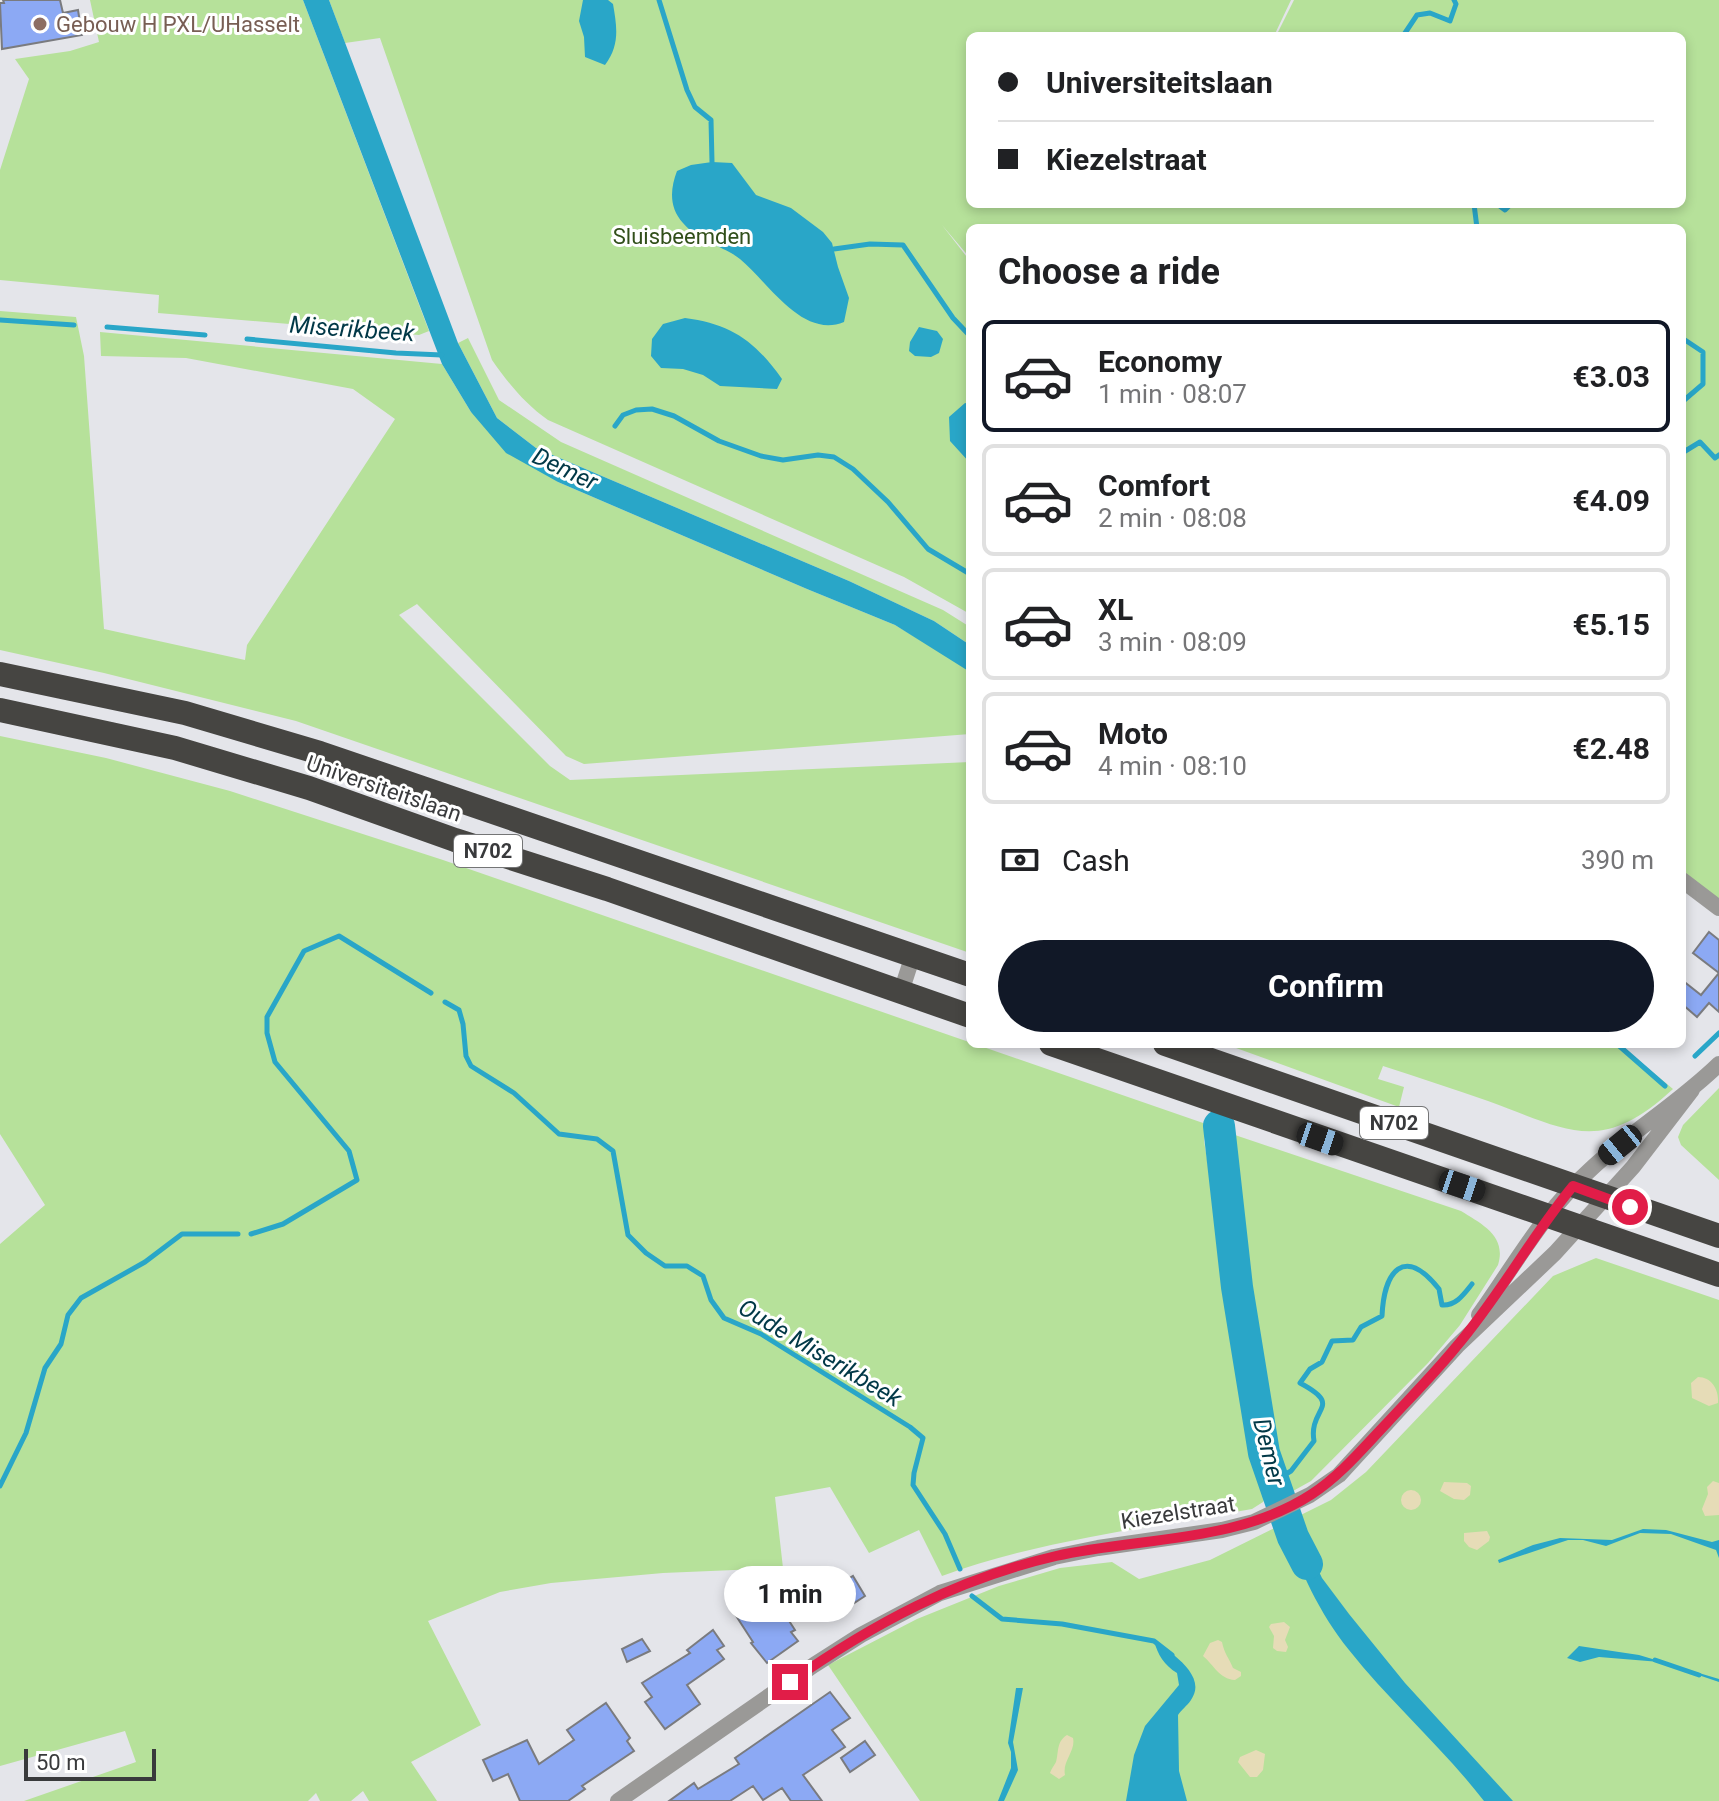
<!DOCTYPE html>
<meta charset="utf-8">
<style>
:root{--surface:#fff;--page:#f6f6f6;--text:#202124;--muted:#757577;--line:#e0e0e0;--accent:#111827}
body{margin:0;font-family:Roboto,sans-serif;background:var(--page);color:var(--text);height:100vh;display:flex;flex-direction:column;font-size:30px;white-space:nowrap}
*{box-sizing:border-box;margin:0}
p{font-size:26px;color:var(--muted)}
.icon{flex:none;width:44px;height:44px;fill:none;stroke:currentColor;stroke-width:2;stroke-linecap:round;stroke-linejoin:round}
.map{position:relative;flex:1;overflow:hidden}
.sheet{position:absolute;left:966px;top:224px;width:720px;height:824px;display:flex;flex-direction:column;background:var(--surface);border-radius:12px;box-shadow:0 4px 12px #0003}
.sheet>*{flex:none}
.guide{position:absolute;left:966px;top:32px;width:720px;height:176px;border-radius:12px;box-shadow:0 4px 12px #0003;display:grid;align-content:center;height:176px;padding:0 32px;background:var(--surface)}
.scale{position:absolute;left:24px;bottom:20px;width:132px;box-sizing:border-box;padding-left:8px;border:4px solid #393a3c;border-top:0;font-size:22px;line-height:28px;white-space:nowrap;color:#393a3c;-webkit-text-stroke:6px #fff;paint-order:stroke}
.end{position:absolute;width:36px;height:36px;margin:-18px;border:10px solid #e11d48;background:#fff;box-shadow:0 0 0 4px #fff}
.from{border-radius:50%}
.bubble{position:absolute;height:56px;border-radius:28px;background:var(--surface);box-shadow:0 4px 12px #0003;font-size:26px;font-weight:700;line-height:56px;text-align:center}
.car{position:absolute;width:24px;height:48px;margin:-24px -12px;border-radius:10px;box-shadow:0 0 6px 2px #0007;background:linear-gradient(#222 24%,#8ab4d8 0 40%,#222 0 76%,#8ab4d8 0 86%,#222 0)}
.guide b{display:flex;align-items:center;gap:28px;height:76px;font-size:30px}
.guide b+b{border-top:2px solid var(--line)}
.guide i{width:20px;height:20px;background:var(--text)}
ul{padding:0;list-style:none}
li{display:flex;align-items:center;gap:24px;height:112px;margin:0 16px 12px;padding:0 16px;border:4px solid var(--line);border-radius:12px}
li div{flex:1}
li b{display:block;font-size:30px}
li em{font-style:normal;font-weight:700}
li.on{border-color:var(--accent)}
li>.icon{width:72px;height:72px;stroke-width:1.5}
h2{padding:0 32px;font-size:36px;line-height:96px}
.pay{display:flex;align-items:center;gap:20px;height:88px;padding:0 32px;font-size:30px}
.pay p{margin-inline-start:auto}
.cta{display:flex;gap:16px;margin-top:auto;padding:16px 32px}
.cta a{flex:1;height:92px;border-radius:48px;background:var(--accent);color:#fff;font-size:32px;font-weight:700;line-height:92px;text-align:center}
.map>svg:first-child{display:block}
.green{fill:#b6e19a}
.sand{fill:#e6dcb7}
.water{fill:#29a6c8}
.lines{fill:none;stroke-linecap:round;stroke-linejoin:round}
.stream{stroke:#29a6c8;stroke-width:5}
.river{stroke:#29a6c8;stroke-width:32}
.building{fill:#8ca9f4;stroke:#7a7b7f;stroke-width:2}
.street{stroke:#9a9997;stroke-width:16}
.highway{stroke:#464542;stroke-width:24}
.route{stroke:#e11d48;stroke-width:10}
.education-dot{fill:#8d6e63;stroke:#fff;stroke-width:3}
.labels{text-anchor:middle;stroke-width:6;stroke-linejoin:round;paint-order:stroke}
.shield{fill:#fff;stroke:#747576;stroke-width:2}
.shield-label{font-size:20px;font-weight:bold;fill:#393a3c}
.education-label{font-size:22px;fill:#785e54;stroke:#fff;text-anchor:start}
.park-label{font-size:22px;fill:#314f1a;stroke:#fff}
.street-label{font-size:22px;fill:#393a3c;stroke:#fff}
.water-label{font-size:24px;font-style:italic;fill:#013847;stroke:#fff}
</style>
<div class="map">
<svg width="1719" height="1801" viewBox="0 0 1719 1801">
<rect width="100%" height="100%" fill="#e4e5ea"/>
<path class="green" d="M 90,0 L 303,0 L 429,331 L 419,335 L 158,313 L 159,295 L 0,280 L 0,170 L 29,79 L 15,59 L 70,51 L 99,42 Z
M 329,0 L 1291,0 L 1274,36 L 970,36 L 970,204 L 1682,204 L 1682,36 L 1276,36 L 1294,0 L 1719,0 L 1719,899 L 1682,872 L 1682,228 L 970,228 L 970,258 L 942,225 L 970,261 L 970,614 L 904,577 L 548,420 C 525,404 508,383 492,360 L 380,38 L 345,43 Z
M 0,311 L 76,317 L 84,356 L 104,629 L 245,660 L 247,645 L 395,419 L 353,389 L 186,358 L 101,356 L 100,332 L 442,364 L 471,412 L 558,482 L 807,589 L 895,625 L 962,665 L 970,672 L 970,734 L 584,764 L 566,756 L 417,604 L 399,615 L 550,766 L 570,780 L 970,762 L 970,953 L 296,721 L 104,673 L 0,650 Z
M 468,338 L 499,400 L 561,442 L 943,610 L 970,627 L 970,645 L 934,621 L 849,581 L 536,448 L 497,418 L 458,343 Z
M 0,736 L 106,758 L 230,791 L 443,860 L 1206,1124 L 1204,1141 L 1248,1410 L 1267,1495 L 1263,1502 L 1252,1509 C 1152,1527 1036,1541 942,1576 L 919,1530 L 869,1553 L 830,1487 L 775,1497 L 783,1568 L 663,1573 L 551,1583 L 500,1592 L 428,1621 L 481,1725 L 411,1762 L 437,1801 L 369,1801 L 363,1791 L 351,1801 L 320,1801 L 316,1793 L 308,1801 L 24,1801 L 136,1762 L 125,1731 L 0,1766 L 0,1244 L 45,1205 L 0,1134 Z
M 1225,1044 L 1619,1044 L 1673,1089 C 1601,1156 1568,1130 1488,1101 C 1453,1089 1418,1077 1383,1066 L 1378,1079 L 1404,1087 L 1399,1107 Z
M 1719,1088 L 1719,1180 L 1681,1145 L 1678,1137 L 1683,1125 Z
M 1232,1134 L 1461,1211 C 1482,1224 1507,1236 1498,1265 L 1460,1325 L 1428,1363 L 1311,1481 L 1293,1491 L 1279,1472 L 1274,1456 Z
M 1596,1258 L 1719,1300 L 1719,1801 L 920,1801 L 828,1665 L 917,1619 L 999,1586 L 1060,1568 L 1112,1562 L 1139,1579 L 1210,1560 L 1331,1500 L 1366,1472 L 1553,1276 Z"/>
<path class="sand" d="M 1698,1377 C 1712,1377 1719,1390 1718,1403 L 1709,1406 L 1692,1398 L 1691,1383 Z
M 1713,1481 L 1719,1483 L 1719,1515 L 1705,1516 L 1702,1509 L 1708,1494 L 1707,1487 Z
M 1444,1482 L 1467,1483 L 1471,1486 L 1470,1495 L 1464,1500 L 1454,1499 L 1440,1491 Z
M1401 1500a10 10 0 1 1 20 0a10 10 0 1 1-20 0Z
M 1487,1531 L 1490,1537 L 1489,1541 L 1477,1550 L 1469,1547 L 1464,1541 L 1464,1533 Z
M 1284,1622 L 1290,1627 L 1285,1640 L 1288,1647 L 1286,1652 L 1277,1651 L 1273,1648 L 1274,1636 L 1269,1627 L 1271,1624 Z
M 1218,1640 L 1222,1642 C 1224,1653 1229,1658 1233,1668 L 1241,1672 L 1241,1676 L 1235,1680 C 1219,1679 1214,1665 1203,1656 L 1210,1643 Z
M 1067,1735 L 1073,1738 C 1076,1751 1062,1761 1065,1775 L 1059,1779 L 1050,1773 C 1051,1769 1054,1766 1056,1762 C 1059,1752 1056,1742 1067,1735 Z
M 1256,1750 L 1265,1754 L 1263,1770 L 1257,1777 L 1250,1777 L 1238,1762 L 1240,1757 Z"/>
<path class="water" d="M 303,0 L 329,0 L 458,343 L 497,418 L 536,448 L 849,581 L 934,621 L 970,645 L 970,672 L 895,625 L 807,589 L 558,482 L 506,453 L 471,412 L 442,364 Z
M 583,0 L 608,0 L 613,4 C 617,27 620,45 605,65 L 585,57 L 584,37 L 579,21 Z
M 712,162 L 732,163 L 756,195 L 791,208 L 823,232 L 832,243 L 838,267 L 849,298 L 844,322 C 802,339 769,283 740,259 C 724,246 700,243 683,223 C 669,208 670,189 677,171 L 691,165 Z
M 685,318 C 731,324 755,341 782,379 L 777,389 L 720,386 L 703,375 L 683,369 L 661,368 L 651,356 L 652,339 L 663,324 Z
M 919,327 L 937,331 L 943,339 L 939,353 L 931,357 L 915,356 L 909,351 L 910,342 Z
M 965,403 L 970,404 L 970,463 L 950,441 L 949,417 Z
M 1295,1521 L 1322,1578 L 1349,1614 L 1405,1683 L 1513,1801 L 1484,1801 C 1443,1748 1391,1703 1349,1650 C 1319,1613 1300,1570 1284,1526 Z
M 1643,1529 L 1666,1530 L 1712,1542 L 1719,1540 L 1719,1558 L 1716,1550 L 1671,1534 L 1640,1533 L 1606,1546 L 1583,1540 L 1568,1540 L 1499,1563 L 1498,1560 L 1533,1545 L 1560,1538 L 1612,1540 Z
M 1154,1641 C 1161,1649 1168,1649 1175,1656 C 1188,1667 1203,1683 1191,1700 C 1187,1706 1181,1710 1178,1715 L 1179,1771 L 1187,1801 L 1126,1801 L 1134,1755 L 1145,1726 L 1179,1685 L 1177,1673 C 1164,1665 1158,1655 1154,1641 Z
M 1579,1646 L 1639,1655 L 1719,1679 L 1719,1682 L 1660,1662 L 1599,1657 L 1580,1662 L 1567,1658 Z
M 1016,1688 L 1023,1688 L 1013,1742 L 1018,1770 L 1004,1801 L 998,1801 L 1011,1768 L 1011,1752 L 1008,1743 Z"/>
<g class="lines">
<path class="stream" d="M 659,0 L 687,90 L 695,107 L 711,120 L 712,162
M 1403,36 L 1417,15 L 1430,13 L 1450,21 L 1456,4 L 1454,0
M 1474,204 L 1477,228
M 1497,204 L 1505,210 L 1511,204
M 834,249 L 870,244 L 903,245 L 953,318 L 970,336
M 0,320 L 74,325
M 107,327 L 205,335
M 1682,338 L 1703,352 L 1703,384 L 1682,402
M 247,339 L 396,353 L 442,355
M 615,426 L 623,415 L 636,410 L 652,409 L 674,416 L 719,441 L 761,456 L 783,460 L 818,455 L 834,457 L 853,469 L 888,502 L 928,549 L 970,574
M 1682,453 L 1700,442 L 1715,458 L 1719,455
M 445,1002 L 459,1010 L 463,1024 L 466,1056 L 471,1066 L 514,1093 L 559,1134 L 597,1139 L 613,1151 L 628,1235 L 646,1253 L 665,1266 L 687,1266 L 703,1276 L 711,1300 L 724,1318 L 761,1334 L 910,1427 L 923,1438 L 914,1473 L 913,1485 L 945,1534 L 960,1569
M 1617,1044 L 1665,1086
M 1695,1056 L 1719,1033
M 251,1234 L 283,1224 L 357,1180 L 349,1151 L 275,1062 L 267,1033 L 267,1017 L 304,951 L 339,936 L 431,993
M 1274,1481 L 1291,1471 L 1314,1441 C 1308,1407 1345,1407 1300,1383 L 1310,1369 L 1322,1362 L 1332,1341 L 1353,1340 L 1361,1327 L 1382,1316 C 1384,1271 1404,1245 1439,1289 L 1442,1305 C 1456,1306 1464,1294 1472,1284
M 0,1486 L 26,1433 L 45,1368 L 61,1344 L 68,1315 L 81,1298 L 145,1262 L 182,1234 L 238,1234
M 972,1596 L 1002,1619 L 1062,1624 L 1154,1641 L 1172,1655
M 1655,1660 L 1699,1675"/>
<path class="river" d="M 1219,1126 L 1237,1287 L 1264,1453 L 1293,1537 L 1307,1564"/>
</g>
<path class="building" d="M 3,0 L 60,0 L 63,13 L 78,10 L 82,35 L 2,49 L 0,3 L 4,3 Z
M 1709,932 L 1719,940 L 1719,1012 L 1709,1003 L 1697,1017 L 1682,1004 L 1682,980 L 1701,995 L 1719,973 L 1693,953 Z
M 853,1576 L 865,1596 L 848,1607 L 835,1587 Z
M 770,1581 L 778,1592 L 773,1596 L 795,1630 L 791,1632 L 798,1641 L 767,1663 L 751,1643 L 753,1642 L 731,1608 Z
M 713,1630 L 724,1646 L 717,1650 L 724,1659 L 687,1685 L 700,1704 L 665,1729 L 645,1702 L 652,1697 L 642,1683 L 690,1653 L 687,1650 Z
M 642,1639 L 650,1651 L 627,1662 L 622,1649 Z
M 830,1692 L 850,1718 L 832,1730 L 845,1747 L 803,1775 L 822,1801 L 791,1801 L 782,1788 L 763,1800 L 753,1786 L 730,1801 L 669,1801 L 694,1783 L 698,1789 L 739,1764 L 735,1758 Z
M 606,1703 L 630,1738 L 627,1741 L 634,1751 L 582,1786 L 585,1789 L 568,1801 L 520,1801 L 508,1774 L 493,1781 L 483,1760 L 527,1740 L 539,1764 L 574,1740 L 567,1730 Z
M 865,1741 L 875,1755 L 850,1772 L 841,1758 Z"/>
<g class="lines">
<path class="street" d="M 1682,880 L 1719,908
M 901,992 L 913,955
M 1479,1315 C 1514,1266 1545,1210 1591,1169 C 1632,1131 1679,1103 1719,1064
M 618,1801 L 814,1665 L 861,1635 L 940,1593 L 1054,1557 L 1098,1548 L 1222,1530 L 1254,1522 L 1310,1495 L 1339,1475 L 1457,1346 L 1555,1253 L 1633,1167 L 1692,1090"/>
<path class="highway" d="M 0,674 L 185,713 L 320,753 L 970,975
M 0,710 L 175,748 L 309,788 L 455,840 L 607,889 L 970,1016
M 1051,1044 L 1719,1275
M 1165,1044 L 1719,1236"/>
</g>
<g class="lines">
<path class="route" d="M 790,1682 C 873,1624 956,1579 1056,1556 C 1141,1537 1237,1543 1312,1494 C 1341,1475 1363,1448 1387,1423 C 1410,1398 1434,1374 1456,1347 C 1499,1297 1531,1237 1573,1186 L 1630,1207"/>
</g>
<circle class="education-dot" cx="40" cy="24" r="8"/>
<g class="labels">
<g class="shield">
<rect x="454" y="835" width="68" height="32" rx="6"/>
<rect x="1360" y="1107" width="68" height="32" rx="6"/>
</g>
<g class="shield-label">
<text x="488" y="858">N702</text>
<text x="1394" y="1130">N702</text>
</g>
<g class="education-label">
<text x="56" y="32">Gebouw H PXL/UHasselt</text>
</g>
<g class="park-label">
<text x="682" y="244">Sluisbeemden</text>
</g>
<g class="street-label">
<text transform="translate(384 788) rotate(19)" y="8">Universiteitslaan</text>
<text transform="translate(1178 1512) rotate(-9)" y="8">Kiezelstraat</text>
</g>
<g class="water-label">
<text transform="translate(352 329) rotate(4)" y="8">Miserikbeek</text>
<text transform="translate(565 469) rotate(25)" y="8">Demer</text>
<text transform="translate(820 1353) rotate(31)" y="8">Oude Miserikbeek</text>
<text transform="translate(1269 1452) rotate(76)" y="8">Demer</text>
</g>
</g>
</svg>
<div class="scale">50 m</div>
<i class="end from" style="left:1630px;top:1207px"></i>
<i class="end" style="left:790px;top:1682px"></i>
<div class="bubble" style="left:724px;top:1566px;width:132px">1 min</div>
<i class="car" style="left:1320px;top:1139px;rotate:109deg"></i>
<i class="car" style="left:1620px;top:1145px;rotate:231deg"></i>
<i class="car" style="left:1462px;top:1186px;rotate:108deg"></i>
<div class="guide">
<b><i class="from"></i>Universiteitslaan</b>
<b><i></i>Kiezelstraat</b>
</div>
<section class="sheet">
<h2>Choose a ride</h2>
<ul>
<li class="on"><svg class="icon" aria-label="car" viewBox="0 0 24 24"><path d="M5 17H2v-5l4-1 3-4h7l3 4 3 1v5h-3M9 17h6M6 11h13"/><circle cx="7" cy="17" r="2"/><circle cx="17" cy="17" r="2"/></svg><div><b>Economy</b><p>1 min · 08:07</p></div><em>€3.03</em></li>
<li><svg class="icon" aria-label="car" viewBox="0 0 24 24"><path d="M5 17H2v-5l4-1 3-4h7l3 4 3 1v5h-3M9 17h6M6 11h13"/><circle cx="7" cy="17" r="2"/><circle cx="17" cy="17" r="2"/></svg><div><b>Comfort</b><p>2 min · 08:08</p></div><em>€4.09</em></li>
<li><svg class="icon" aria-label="car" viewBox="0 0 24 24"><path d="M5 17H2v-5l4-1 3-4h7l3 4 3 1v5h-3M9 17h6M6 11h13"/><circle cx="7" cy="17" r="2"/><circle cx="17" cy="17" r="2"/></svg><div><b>XL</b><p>3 min · 08:09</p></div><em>€5.15</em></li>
<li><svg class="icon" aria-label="car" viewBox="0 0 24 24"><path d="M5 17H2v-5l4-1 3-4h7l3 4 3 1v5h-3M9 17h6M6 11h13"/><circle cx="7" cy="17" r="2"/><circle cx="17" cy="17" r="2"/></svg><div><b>Moto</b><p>4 min · 08:10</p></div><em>€2.48</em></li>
</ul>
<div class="pay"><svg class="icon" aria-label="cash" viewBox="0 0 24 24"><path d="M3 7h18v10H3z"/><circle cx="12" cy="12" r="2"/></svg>Cash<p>390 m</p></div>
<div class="cta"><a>Confirm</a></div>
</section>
</div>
